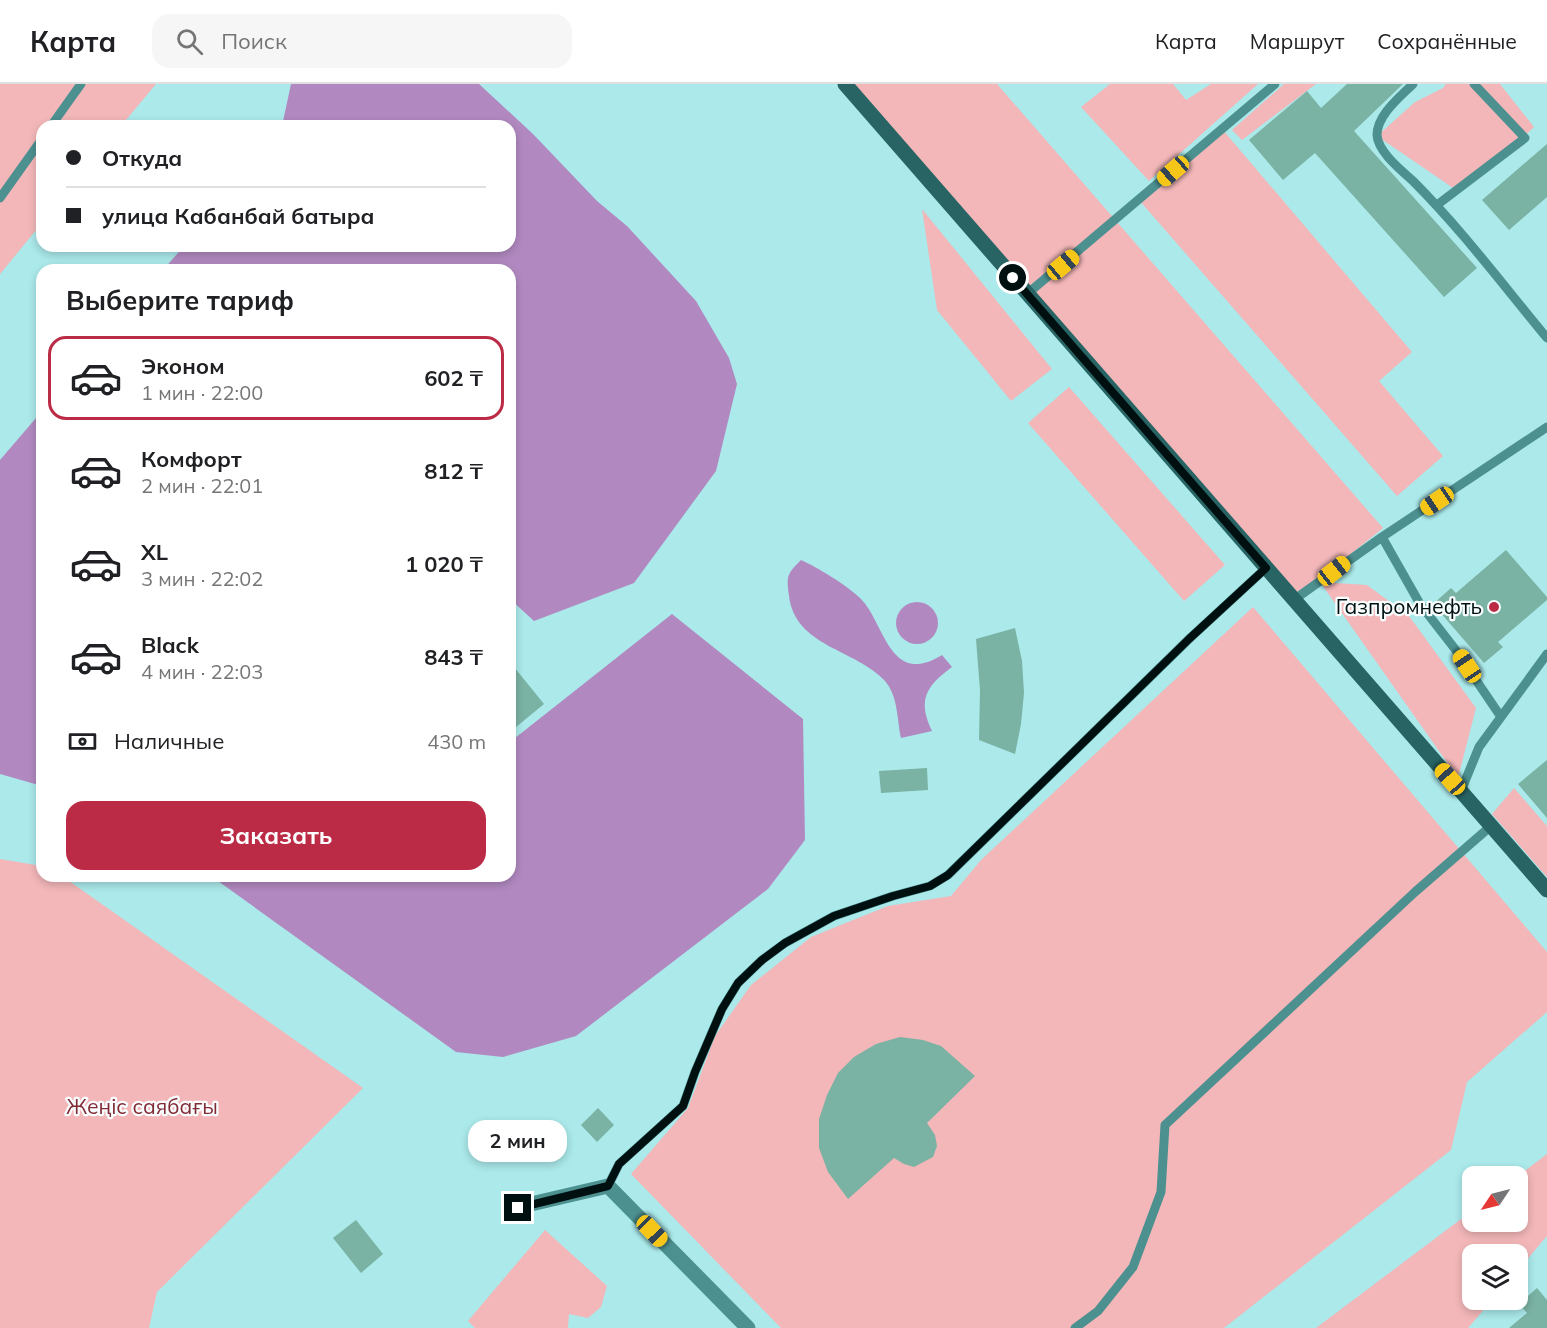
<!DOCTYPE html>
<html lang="ru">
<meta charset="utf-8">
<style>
:root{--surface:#fff;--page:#f6f6f6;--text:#202124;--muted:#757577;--line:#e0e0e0;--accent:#bc2b45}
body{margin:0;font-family:Mulish,sans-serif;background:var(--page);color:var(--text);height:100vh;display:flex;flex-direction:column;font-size:22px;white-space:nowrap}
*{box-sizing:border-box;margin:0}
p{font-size:20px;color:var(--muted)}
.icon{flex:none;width:33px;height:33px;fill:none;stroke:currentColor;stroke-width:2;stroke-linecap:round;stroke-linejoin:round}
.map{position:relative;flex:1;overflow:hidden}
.panel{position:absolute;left:36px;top:180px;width:480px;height:618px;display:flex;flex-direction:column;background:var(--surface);border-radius:18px;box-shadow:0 3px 9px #0003}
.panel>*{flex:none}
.hud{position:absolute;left:36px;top:36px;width:480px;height:132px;border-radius:18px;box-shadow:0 3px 9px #0003;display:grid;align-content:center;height:132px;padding:0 30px;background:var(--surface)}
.needle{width:39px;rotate:235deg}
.controls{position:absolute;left:1462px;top:1082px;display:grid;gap:12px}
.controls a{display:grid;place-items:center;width:66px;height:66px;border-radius:12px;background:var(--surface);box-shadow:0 3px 9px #0003;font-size:30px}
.end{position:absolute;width:27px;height:27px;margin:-14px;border:8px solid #001010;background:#fff;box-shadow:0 0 0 3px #fff}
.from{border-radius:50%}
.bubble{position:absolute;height:42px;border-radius:18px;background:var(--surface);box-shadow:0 3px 9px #0003;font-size:20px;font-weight:700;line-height:42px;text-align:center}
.car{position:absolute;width:18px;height:36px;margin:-18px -9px;border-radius:8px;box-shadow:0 0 4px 2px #0007;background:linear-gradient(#f5c518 24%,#345 0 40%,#f5c518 0 76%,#345 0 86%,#f5c518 0)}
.hud b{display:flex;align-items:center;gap:21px;height:57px;font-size:22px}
.hud b+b{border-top:2px solid var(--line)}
.hud i{width:15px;height:15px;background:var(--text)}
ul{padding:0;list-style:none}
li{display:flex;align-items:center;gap:18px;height:84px;margin:0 12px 9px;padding:0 18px;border:3px solid transparent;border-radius:18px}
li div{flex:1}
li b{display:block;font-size:22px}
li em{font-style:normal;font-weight:700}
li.selected{border-color:var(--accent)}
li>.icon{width:54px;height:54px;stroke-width:1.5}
h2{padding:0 30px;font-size:27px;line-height:72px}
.pay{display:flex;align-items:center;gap:15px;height:66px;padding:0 30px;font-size:22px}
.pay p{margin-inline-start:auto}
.primary-button{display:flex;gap:12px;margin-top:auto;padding:12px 30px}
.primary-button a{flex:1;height:69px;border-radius:18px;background:var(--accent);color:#fff;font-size:24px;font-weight:700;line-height:69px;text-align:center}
header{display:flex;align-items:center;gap:36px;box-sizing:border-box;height:84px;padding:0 30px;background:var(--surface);border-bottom:2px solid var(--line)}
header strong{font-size:28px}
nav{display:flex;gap:33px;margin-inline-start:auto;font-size:21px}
.search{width:420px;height:54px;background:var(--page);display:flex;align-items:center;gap:15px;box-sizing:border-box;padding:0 21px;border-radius:18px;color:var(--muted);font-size:22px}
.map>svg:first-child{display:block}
.green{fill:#f3b7b9}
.water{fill:#b189c0}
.building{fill:#7ab2a3}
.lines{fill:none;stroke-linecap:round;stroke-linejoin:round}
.lane{stroke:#4d9090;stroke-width:9}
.street{stroke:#4d9090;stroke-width:15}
.secondary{stroke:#286464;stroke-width:15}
.route{stroke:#001010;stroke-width:8}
.poi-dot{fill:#bc2b45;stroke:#f8fefe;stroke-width:2}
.labels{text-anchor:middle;stroke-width:4.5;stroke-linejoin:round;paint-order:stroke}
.poi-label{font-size:21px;fill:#001010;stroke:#f8fefe;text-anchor:end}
.park-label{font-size:21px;fill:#832b36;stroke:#f8fefe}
</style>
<header>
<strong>Карта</strong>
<div class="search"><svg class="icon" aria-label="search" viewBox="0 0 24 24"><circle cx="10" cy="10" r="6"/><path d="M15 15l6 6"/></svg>Поиск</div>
<nav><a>Карта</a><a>Маршрут</a><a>Сохранённые</a></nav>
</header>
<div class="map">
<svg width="1547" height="1244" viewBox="0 0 1547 1244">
<rect width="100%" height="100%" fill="#abe9ea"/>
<path class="green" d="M 0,0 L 156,0 L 121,42 L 42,42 L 42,139 L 0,190 Z
M 845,0 L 997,0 L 1383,444 L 1295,515 Z
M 1110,0 L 1173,0 L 1186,16 L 1211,0 L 1258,0 L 1149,97 L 1081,23 Z
M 1284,0 L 1316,0 L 1242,56 L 1232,46 Z
M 1446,0 L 1500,0 L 1534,43 L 1485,89 L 1456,106 L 1377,52 L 1415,18 L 1443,4 Z
M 1222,45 L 1412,268 L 1379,297 L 1443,372 L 1397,412 L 1139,116 Z
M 922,125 L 1052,285 L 1011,317 L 937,226 Z
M 1069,303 L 1225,481 L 1184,517 L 1028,339 Z
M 1320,498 L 1367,501 L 1409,532 L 1476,624 L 1458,694 Z
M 1253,523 L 1547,868 L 1547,928 L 1467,998 L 1451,1066 L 1224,1244 L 781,1244 L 631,1090 L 688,1024 L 715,952 L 751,901 L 811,853 L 888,822 L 951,812 L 981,776 Z
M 1514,704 L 1547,742 L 1547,793 L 1492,730 Z
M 0,775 L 42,782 L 42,792 L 62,792 L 363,1004 L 157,1208 L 149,1244 L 0,1244 Z
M 1547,1070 L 1547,1152 L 1518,1186 L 1518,1170 L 1473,1170 L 1473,1215 L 1493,1215 L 1468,1244 L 1316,1244 L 1473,1126 L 1473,1137 L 1518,1137 L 1518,1092 Z
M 545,1146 L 607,1202 L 601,1223 L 588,1234 L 569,1230 L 568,1244 L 475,1244 L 468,1237 Z"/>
<path class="water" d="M 291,0 L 479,0 L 533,50 L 597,117 L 627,142 L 696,217 L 729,274 L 737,300 L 716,387 L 634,499 L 534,537 L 510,515 L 510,186 L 163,186 L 184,162 L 510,162 L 510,42 L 282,42 Z
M 42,327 L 42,702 L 0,690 L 0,376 Z
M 801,476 C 817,483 848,502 860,514 C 885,538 889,604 942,571 L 952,583 C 926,602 917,616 932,647 L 901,654 C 897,635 898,612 885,597 C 856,565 795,563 789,512 C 786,492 787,490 801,476 Z
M896 539a21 21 0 1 1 42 0a21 21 0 1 1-42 0Z
M 672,530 L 803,635 L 805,756 L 768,805 L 576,952 L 503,973 L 456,968 L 211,792 L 510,792 L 510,658 Z"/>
<path class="building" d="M 1347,0 L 1403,0 L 1354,47 L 1477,184 L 1444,213 L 1315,69 L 1283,96 L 1249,56 L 1307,7 L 1321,24 Z
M 1547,60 L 1547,113 L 1509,146 L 1482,116 Z
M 1506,466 L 1547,513 L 1547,516 L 1498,558 L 1503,563 L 1484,579 L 1433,520 L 1451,504 L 1456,509 Z
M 1015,544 L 1022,577 L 1024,609 L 1021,640 L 1015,670 L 979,656 L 980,606 L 976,555 Z
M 510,578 L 544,620 L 510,648 Z
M 1547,676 L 1547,734 L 1518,700 Z
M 927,684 L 928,706 L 881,709 L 879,687 Z
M 900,953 L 923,956 L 941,962 L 975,992 L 927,1039 L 935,1051 L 937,1062 L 933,1073 L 914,1083 L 904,1080 L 894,1074 L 848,1115 L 828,1088 L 819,1064 L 819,1035 L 827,1011 L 838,989 L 854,973 L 876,960 Z
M 598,1024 L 614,1041 L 597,1058 L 581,1041 Z
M 356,1136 L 383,1170 L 361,1189 L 333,1154 Z
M 1537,1204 L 1547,1216 L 1547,1244 L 1509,1244 L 1527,1229 L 1519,1220 Z"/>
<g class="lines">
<path class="lane" d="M 1413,0 C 1400,13 1377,31 1377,51 C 1378,68 1401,86 1413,97 C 1462,146 1503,201 1547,254
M 51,42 L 81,0
M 0,114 L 42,55
M 1437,121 L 1525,54 L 1474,0
M 1027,210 L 1275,0
M 1382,453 L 1547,343
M 1295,515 L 1382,453 L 1420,520 L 1455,565 L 1501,633 L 1479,663 L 1461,707
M 1501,633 L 1547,570
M 608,1102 L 619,1080 L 683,1022 L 695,988 L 722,925 L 738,899 L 762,876 L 785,859 L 834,832 L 893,812 L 930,802 L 948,791 L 1189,555 L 1266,484
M 1075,1244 L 1098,1227 L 1133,1183 L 1161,1108 L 1165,1041 L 1415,808 L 1491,742"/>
<path class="street" d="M 518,1123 L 608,1102 L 748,1244"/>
<path class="secondary" d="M 845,0 L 1547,806"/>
</g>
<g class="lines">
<path class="route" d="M 518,1124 L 608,1102 L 619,1080 L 683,1022 L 695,988 L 722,925 L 738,899 L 762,876 L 785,859 L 834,832 L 893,812 L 930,802 L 948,791 L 1189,555 L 1266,484 L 1013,194"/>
</g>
<circle class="poi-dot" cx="1494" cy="523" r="6"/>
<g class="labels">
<g class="poi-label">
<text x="1482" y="530">Газпромнефть</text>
</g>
<g class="park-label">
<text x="142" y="1030">Жеңіс саябағы</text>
</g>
</g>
</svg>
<div class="controls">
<a><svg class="needle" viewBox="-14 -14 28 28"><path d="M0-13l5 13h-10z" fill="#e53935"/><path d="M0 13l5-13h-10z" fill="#757577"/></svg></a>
<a><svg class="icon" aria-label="layers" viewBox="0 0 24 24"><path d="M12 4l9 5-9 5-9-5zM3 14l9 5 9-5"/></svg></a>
</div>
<i class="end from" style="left:1013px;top:194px"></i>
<i class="end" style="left:518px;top:1124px"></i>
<div class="bubble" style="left:468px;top:1036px;width:99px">2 мин</div>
<i class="car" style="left:1173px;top:87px;rotate:229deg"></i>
<i class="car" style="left:1063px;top:181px;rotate:50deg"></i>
<i class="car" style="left:1437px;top:417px;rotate:236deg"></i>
<i class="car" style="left:1334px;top:487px;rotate:52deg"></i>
<i class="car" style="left:1467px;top:582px;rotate:326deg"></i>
<i class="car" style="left:1450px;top:695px;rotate:318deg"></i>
<i class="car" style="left:652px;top:1147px;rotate:136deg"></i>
<div class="hud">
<b><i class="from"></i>Откуда</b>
<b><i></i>улица Кабанбай батыра</b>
</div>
<section class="panel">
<h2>Выберите тариф</h2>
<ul>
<li class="selected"><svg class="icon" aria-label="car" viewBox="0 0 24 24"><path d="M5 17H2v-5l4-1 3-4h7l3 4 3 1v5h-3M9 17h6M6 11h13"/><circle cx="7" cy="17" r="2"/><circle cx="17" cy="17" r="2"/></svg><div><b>Эконом</b><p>1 мин · 22:00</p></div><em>602 ₸</em></li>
<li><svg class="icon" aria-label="car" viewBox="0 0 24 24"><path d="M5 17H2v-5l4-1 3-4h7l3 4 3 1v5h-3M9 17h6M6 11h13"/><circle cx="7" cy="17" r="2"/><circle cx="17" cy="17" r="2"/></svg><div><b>Комфорт</b><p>2 мин · 22:01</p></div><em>812 ₸</em></li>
<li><svg class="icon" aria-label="car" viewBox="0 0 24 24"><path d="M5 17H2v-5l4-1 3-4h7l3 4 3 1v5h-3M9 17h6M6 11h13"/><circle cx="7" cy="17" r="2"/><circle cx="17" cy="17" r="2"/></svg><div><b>XL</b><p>3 мин · 22:02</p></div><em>1 020 ₸</em></li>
<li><svg class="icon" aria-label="car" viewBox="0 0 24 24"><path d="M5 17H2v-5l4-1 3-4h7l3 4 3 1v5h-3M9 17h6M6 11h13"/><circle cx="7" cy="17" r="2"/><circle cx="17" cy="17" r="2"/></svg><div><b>Black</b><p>4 мин · 22:03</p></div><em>843 ₸</em></li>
</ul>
<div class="pay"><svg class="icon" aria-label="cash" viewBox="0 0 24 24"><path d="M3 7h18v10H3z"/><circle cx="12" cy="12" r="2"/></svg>Наличные<p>430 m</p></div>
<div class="primary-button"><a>Заказать</a></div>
</section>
</div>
